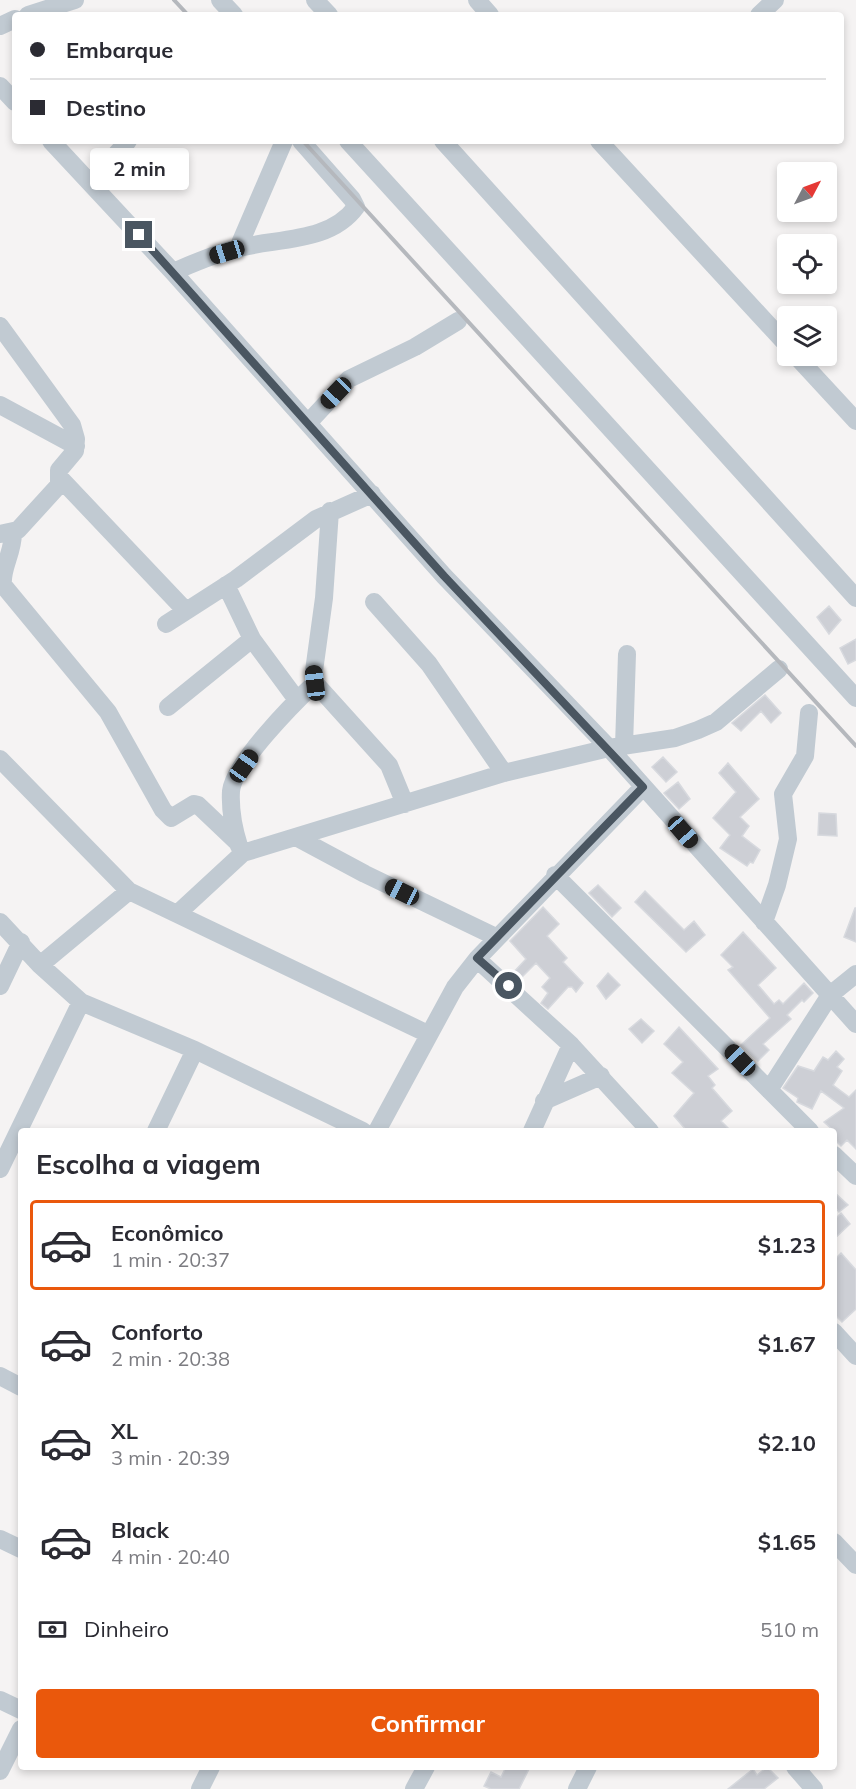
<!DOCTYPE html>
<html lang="pt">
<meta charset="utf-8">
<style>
:root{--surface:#fff;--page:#f2f2f3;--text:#2b2b33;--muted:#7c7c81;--line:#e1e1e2;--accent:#ea580c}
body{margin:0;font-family:Mulish,sans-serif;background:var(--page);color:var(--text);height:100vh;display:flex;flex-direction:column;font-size:22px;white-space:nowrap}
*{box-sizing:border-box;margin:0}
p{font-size:20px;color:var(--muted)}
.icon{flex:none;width:33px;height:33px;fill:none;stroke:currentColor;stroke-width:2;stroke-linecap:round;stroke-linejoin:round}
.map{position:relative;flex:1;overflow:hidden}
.sheet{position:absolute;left:18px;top:1128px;width:819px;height:642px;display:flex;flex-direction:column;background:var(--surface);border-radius:6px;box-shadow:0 3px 9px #0003}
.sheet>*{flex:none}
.banner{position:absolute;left:12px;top:12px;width:832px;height:132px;border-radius:6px;box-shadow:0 3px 9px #0003;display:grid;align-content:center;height:132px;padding:0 18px;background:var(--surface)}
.needle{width:39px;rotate:49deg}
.fabs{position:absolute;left:777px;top:162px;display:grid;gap:12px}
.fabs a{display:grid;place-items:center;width:60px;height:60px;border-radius:6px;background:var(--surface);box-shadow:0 3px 9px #0003;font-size:30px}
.end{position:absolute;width:27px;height:27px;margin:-14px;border:8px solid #4a5661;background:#fff;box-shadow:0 0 0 3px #fff}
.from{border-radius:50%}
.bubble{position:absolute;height:42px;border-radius:6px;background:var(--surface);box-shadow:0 3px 9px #0003;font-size:20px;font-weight:700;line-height:42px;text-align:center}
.car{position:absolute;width:18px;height:36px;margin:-18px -9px;border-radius:8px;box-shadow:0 0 4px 2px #0007;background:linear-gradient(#222 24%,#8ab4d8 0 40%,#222 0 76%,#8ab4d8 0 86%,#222 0)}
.banner b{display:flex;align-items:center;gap:21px;height:57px;font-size:22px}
.banner b+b{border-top:2px solid var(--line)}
.banner i{width:15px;height:15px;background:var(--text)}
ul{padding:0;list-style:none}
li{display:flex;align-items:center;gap:18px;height:90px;margin:0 12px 9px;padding:0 6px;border:3px solid transparent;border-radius:6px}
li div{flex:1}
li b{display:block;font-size:22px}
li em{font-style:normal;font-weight:700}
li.current{border-color:var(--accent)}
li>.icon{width:54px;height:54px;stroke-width:1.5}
h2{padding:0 18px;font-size:27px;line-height:72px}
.pay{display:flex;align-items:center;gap:15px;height:66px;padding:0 18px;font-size:22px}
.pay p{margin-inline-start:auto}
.button{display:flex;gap:12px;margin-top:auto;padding:12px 18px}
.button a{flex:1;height:69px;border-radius:6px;background:var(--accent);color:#fff;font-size:24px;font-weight:700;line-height:69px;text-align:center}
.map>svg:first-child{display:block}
.building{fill:#cdcfd5;stroke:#d7d9de;stroke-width:1.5}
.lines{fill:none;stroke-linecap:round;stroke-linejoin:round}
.minor{stroke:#c1cad2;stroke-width:18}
.rail{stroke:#b5b8bd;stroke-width:4}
.route{stroke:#4a5661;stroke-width:8}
</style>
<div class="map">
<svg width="856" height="1789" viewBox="0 0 856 1789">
<rect width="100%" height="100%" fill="#f5f3f3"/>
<path class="building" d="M 829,606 L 841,620 L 829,634 L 817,617 Z
M 856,639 L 856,660 L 848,664 L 840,648 Z
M 765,695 L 781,713 L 771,723 L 761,711 L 741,731 L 732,723 Z
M 663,757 L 677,772 L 666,782 L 652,767 Z
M 728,763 L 759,799 L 740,817 L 749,826 L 742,836 L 760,850 L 753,863 L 750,862 L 747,866 L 720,848 L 730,835 L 713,818 L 736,792 L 719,773 Z
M 678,782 L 690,799 L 679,809 L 664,793 Z
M 819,813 L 836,814 L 837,836 L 818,835 Z
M 598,885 L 621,908 L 612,917 L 589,893 Z
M 645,891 L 684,930 L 694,921 L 705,935 L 686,952 L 635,902 Z
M 543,907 L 559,924 L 547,936 L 567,958 L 563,962 L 583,983 L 576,992 L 572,987 L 568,987 L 548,1009 L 541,1003 L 548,993 L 542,987 L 550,978 L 536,963 L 518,981 L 511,975 L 526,959 L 510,941 Z
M 855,908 L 856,908 L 856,942 L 844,937 Z
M 743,932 L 776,968 L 758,985 L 774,1004 L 779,1000 L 783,1004 L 804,983 L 813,993 L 804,1002 L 802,1000 L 787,1015 L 791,1019 L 763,1044 L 769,1050 L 758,1061 L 741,1045 L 770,1018 L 728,970 L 733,967 L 721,955 Z
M 608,973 L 620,985 L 606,999 L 597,986 Z
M 641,1019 L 654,1031 L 642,1043 L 629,1029 Z
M 679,1027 L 718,1069 L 708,1076 L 715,1085 L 712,1088 L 732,1111 L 721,1121 L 731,1131 L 687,1131 L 674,1116 L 694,1093 L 672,1073 L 683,1062 L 664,1044 Z
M 836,1051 L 844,1059 L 837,1067 L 842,1071 L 833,1085 L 849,1097 L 856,1090 L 856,1149 L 847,1140 L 841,1146 L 834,1139 L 834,1131 L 824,1122 L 844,1108 L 821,1091 L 812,1109 L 797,1102 L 798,1098 L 783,1088 L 798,1066 L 814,1071 L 823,1057 L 828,1060 Z
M 834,1192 L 848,1205 L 839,1212 L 834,1206 Z
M 841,1213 L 850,1224 L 834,1239 L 834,1220 Z
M 841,1253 L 856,1270 L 856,1309 L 842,1322 L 834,1314 L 834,1260 Z
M 506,1767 L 530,1767 L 519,1789 L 491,1789 L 484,1786 L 491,1772 L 501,1777 Z
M 767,1767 L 778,1778 L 764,1789 L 728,1789 L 753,1769 L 757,1775 Z"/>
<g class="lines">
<path class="minor" d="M 220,0 L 234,15
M 315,0 L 329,15
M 477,0 L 490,15
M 28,15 L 75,0
M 759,15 L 775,0
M 0,26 L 15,19
M 0,86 L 15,102
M 51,141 L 173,272 L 444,576 L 609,748 L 856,1024
M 348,141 L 856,698
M 443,141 L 856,598
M 599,141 L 788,346
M 90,183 L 128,141
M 238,248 L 284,141
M 173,272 C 194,263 216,253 239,248 C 276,238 330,243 356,207 L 352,199 L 301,141
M 0,326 L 72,425 L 76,439 L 75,451 L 59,470 L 59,485 L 18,530 L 0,534
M 796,356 L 856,421
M 0,405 L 76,446
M 308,423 L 349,379 L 415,347 L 458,321
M 59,477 L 186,611
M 330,511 L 324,598 L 314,671 L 315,683 L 389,765 L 405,804
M 13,533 C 13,553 1,569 3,585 L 108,712 L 163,810 L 171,818 L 194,804 L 198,805 L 238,843
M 226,585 L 252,639 L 297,700
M 374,602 L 429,664 L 504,773
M 166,624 L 236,579 L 316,519 L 372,494
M 168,707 L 252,639
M 624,746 L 627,654
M 0,759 L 129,891 L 428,1034
M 296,837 L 365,874 L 496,937
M 239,846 C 234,830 230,808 231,791 C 234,763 294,703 315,683
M 555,875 L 810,1131
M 177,914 L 243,853 L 504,773 L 609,748 L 675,738 L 698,730 L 716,722 L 779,669
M 0,922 L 40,965 L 81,1002 L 195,1050 L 363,1131
M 764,922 L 777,885 L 788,839 L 783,794 L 805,756 L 809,713
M 477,959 L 571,1045 L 650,1131
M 40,965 L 129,891
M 0,986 L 21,942
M 769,1090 L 830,995 L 856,974
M 544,1101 L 601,1076
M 156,1131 L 195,1050
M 377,1131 L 455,987 L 477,959 L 643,787
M 532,1131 L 571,1045
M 834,1155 L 856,1176
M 0,1169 L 81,1002
M 834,1332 L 856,1356
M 0,1376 L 21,1387
M 0,1539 L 21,1549
M 834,1542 L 856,1565
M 0,1700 L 21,1710
M 795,1767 L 814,1789
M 0,1771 L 21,1729
M 200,1789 L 211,1767
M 414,1789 L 426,1767
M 577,1789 L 588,1767"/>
<path class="rail" d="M 174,0 L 188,15
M 303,141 L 856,746"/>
</g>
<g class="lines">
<path class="route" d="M 139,235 L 444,576 L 643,787 L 477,958 L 509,986"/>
</g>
</svg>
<div class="fabs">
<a><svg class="needle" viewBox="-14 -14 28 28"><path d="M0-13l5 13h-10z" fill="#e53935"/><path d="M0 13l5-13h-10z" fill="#7c7c81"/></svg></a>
<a><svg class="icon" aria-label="locate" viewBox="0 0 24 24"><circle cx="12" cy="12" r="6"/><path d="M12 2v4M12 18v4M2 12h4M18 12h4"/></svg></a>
<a><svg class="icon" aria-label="layers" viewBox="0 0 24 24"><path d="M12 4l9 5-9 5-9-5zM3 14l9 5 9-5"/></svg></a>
</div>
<i class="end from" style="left:509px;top:986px"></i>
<i class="end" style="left:139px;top:235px"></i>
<div class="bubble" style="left:90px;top:148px;width:99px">2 min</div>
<i class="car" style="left:227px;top:252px;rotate:253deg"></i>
<i class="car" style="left:336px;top:393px;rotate:224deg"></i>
<i class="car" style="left:315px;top:683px;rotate:353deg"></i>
<i class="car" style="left:244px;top:766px;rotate:35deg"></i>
<i class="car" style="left:683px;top:832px;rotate:139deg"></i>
<i class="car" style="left:402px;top:892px;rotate:296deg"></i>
<i class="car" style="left:740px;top:1060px;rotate:316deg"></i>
<div class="banner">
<b><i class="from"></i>Embarque</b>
<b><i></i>Destino</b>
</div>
<section class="sheet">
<h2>Escolha a viagem</h2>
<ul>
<li class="current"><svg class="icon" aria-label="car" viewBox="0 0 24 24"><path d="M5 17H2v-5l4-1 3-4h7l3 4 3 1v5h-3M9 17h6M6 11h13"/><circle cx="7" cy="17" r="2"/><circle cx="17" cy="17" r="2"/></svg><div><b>Econômico</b><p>1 min · 20:37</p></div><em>$1.23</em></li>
<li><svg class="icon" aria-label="car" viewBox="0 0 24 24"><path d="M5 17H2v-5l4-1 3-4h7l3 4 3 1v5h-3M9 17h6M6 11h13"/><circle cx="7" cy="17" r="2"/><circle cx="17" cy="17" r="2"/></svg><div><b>Conforto</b><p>2 min · 20:38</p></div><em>$1.67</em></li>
<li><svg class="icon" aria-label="car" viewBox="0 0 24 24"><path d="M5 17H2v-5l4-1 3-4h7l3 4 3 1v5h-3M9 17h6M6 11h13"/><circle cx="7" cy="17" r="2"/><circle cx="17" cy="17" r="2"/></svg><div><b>XL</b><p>3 min · 20:39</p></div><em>$2.10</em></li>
<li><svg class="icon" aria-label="car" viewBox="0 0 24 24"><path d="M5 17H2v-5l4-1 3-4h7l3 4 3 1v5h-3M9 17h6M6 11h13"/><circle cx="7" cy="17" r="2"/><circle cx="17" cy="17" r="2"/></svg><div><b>Black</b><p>4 min · 20:40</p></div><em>$1.65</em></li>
</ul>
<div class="pay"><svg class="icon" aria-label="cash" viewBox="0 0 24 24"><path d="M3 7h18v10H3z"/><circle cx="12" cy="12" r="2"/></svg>Dinheiro<p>510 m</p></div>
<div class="button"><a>Confirmar</a></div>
</section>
</div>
